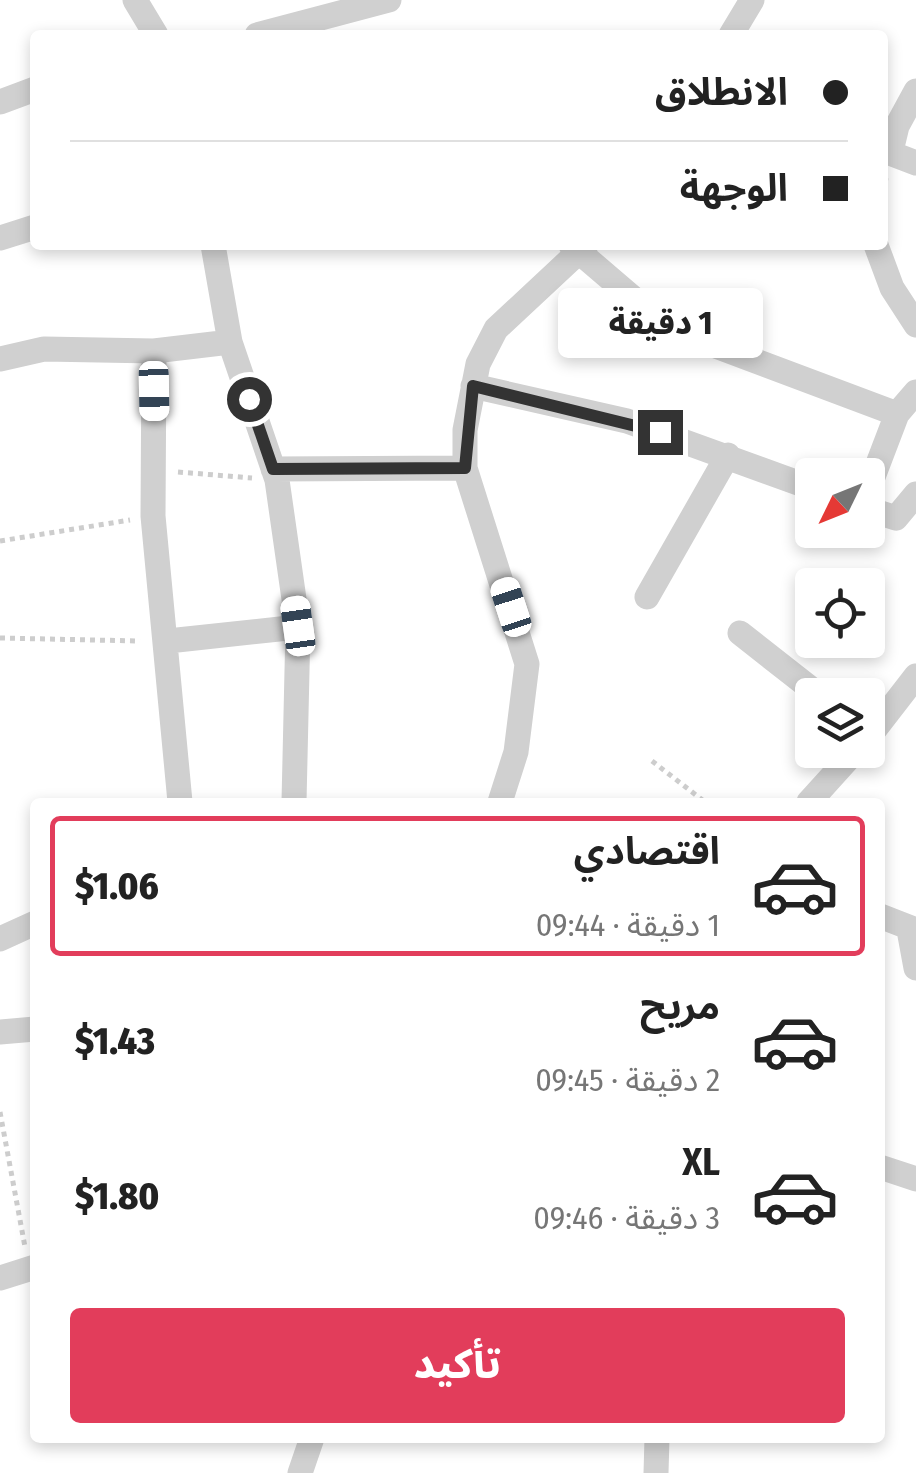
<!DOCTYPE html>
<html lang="ar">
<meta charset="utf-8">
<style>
:root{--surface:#fff;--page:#f2f2f2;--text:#222;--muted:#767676;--line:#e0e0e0;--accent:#e23d5b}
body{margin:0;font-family:"Fira Sans Condensed","Noto Sans Arabic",sans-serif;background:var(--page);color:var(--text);direction:rtl;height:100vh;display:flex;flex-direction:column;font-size:38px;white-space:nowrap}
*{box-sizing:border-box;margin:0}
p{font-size:32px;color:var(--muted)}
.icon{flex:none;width:55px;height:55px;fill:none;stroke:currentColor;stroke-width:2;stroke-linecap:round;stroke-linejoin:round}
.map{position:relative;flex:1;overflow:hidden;direction:ltr}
.side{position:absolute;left:30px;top:798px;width:855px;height:645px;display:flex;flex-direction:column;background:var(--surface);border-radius:10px;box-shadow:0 5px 15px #0003;direction:rtl}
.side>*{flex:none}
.hud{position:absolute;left:30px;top:30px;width:858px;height:220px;border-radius:10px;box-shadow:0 5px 15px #0003;direction:rtl;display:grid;align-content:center;height:220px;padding:0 40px;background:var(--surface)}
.needle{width:65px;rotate:227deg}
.fabs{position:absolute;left:795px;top:458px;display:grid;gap:20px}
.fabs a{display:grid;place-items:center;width:90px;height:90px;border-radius:10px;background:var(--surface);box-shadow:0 5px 15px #0003;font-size:50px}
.end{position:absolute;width:45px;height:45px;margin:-22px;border:12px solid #333;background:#fff;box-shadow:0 0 0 5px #fff}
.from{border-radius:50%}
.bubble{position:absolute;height:70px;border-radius:10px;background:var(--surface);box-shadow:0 5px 15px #0003;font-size:32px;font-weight:800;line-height:70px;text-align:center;direction:rtl}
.car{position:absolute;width:30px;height:60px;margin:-30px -15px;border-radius:12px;box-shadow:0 0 8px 2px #0007;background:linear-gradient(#fff 24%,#345 0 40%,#fff 0 76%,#345 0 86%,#fff 0)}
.hud b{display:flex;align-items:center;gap:35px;height:95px;font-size:38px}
.hud b+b{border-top:2px solid var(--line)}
.hud i{width:25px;height:25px;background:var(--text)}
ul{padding:18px 0 0;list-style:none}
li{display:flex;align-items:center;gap:30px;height:140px;margin:0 20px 15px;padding:0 20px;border:5px solid transparent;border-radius:10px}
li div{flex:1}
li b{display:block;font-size:38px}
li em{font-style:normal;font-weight:800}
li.active{border-color:var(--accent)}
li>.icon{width:90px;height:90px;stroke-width:1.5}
.primary-button{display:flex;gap:20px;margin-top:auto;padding:20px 40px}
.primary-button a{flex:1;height:115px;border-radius:10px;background:var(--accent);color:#fff;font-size:40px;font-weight:800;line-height:115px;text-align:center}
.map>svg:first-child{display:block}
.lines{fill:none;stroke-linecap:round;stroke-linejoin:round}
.path{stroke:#cdcdcd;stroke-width:5;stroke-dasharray:5 5;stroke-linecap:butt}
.minor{stroke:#d0d0d0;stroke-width:25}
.route{stroke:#333;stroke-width:12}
</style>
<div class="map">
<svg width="916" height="1473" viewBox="0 0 916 1473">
<rect width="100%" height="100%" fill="#fff"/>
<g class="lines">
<path class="path" d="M 882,200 L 886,178
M 178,472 L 252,478
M 0,541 L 130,520
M 0,638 L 140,641
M 652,761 L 705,802
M 0,1112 L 25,1247"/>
<path class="minor" d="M 135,0 L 156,35
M 257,35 L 389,0
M 731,35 L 752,0
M 0,102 L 35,89
M 882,150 L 916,163
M 891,151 L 897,126 L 916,91
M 0,238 L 35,227
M 213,245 L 230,342 L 277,480 L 298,627 L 294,802
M 571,245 L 668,328 L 897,414
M 876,245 L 892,288 L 916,325
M 154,351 L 153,516 L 180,802
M 0,359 L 44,349 L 154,351 L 230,342
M 473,386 L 627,421 L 812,488
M 273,469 L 465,468
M 868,490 L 897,414 L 916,392
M 868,509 L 896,518 L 916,494
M 647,597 L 728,455
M 740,633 L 819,695
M 168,641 L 298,627
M 868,738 L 916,676
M 500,802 L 516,752 L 527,664 L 465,468 L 465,430 L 478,364 L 496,329 L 586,245
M 809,802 L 856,750
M 880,916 L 916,930
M 909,930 L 916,968
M 0,939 L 35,923
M 0,1032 L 35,1029
M 880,1167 L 916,1179
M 0,1278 L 35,1267
M 300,1473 L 312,1438
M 656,1473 L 657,1438"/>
</g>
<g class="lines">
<path class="route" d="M 249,399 L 273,469 L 465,468 L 473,386 L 660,432"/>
</g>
</svg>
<div class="fabs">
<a><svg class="needle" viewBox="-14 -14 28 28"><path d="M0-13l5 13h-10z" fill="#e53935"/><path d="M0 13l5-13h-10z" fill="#767676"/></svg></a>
<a><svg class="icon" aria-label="locate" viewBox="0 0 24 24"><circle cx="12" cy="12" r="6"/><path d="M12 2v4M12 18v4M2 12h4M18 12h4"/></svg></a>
<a><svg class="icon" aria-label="layers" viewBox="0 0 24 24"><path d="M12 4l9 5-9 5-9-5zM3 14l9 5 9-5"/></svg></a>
</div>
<i class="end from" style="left:249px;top:399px"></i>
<i class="end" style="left:660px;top:432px"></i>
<div class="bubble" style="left:558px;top:288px;width:205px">1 دقيقة</div>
<i class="car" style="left:154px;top:391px;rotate:179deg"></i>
<i class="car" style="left:511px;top:607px;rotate:342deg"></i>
<i class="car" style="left:298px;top:626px;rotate:352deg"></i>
<div class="hud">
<b><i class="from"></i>الانطلاق</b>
<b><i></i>الوجهة</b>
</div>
<section class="side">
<ul>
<li class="active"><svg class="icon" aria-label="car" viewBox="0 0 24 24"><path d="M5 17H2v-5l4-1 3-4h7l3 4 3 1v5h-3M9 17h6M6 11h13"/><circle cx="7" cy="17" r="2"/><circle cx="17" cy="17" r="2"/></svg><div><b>اقتصادي</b><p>1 دقيقة · 09:44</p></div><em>$1.06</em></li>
<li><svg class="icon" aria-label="car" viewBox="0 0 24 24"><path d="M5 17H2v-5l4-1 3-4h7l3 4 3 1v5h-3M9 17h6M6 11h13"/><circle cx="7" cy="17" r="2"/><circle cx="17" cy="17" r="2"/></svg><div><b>مريح</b><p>2 دقيقة · 09:45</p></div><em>$1.43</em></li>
<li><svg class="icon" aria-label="car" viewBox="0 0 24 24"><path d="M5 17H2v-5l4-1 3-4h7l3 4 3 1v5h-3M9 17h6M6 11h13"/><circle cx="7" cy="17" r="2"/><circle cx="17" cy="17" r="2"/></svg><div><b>XL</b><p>3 دقيقة · 09:46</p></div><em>$1.80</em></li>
</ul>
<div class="primary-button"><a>تأكيد</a></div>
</section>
</div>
